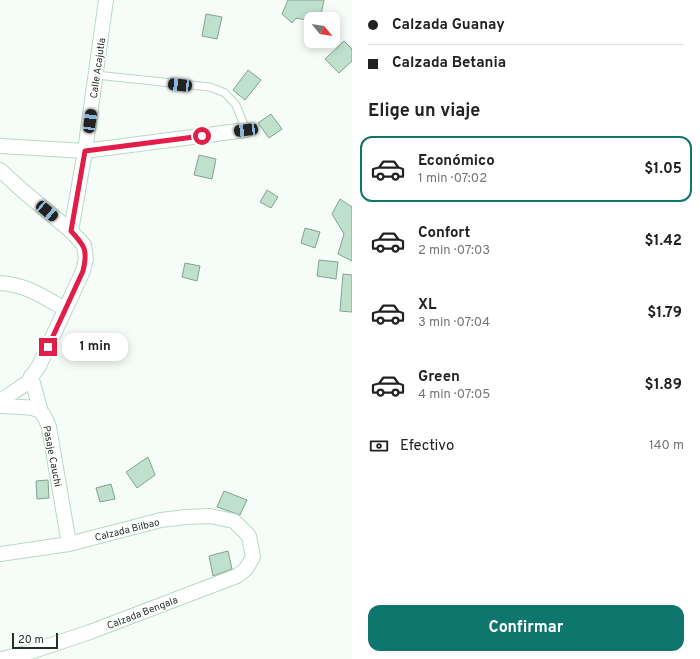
<!DOCTYPE html>
<html lang="es">
<meta charset="utf-8">
<style>
:root{--surface:#fff;--page:#f6f6f6;--text:#222;--muted:#767676;--line:#e0e0e0;--accent:#0f766e}
body{margin:0;font-family:Overpass,sans-serif;background:var(--page);color:var(--text);height:100vh;display:flex;flex-direction:column;font-size:15px;white-space:nowrap}
*{box-sizing:border-box;margin:0}
p{font-size:13px;color:var(--muted)}
.icon{flex:none;width:22px;height:22px;fill:none;stroke:currentColor;stroke-width:2;stroke-linecap:round;stroke-linejoin:round}
.map{position:relative;flex:1;overflow:hidden}
.side{display:flex;flex-direction:column;background:var(--surface);width:348px}
.side>*{flex:none}
.guide{display:grid;align-content:center;height:88px;padding:0 16px;background:var(--surface)}
.needle{width:26px;rotate:120deg}
.tools{position:absolute;left:304px;top:12px;display:grid;gap:8px}
.tools a{display:grid;place-items:center;width:36px;height:36px;border-radius:8px;background:var(--surface);box-shadow:0 2px 10px #0003;font-size:20px}
.scale{position:absolute;left:12px;bottom:10px;width:46px;box-sizing:border-box;padding-left:4px;border:2px solid #233028;border-top:0;font-size:11px;line-height:14px;white-space:nowrap;color:#233028;-webkit-text-stroke:3px #fff;paint-order:stroke}
.end{position:absolute;width:18px;height:18px;margin:-9px;border:5px solid #e11d48;background:#fff;box-shadow:0 0 0 2px #fff}
.from{border-radius:50%}
.bubble{position:absolute;height:28px;border-radius:12px;background:var(--surface);box-shadow:0 2px 10px #0003;font-size:13px;font-weight:700;line-height:28px;text-align:center}
.car{position:absolute;width:12px;height:24px;margin:-12px -6px;border-radius:5px;box-shadow:0 0 3px 1px #0007;background:linear-gradient(#222 24%,#8ab4d8 0 40%,#222 0 76%,#8ab4d8 0 86%,#222 0)}
.guide b{display:flex;align-items:center;gap:14px;height:38px;font-size:15px}
.guide b+b{border-top:1px solid var(--line)}
.guide i{width:10px;height:10px;background:var(--text)}
ul{padding:0;list-style:none}
li{display:flex;align-items:center;gap:12px;height:66px;margin:0 8px 6px;padding:0 8px;border:2px solid transparent;border-radius:12px}
li div{flex:1}
li b{display:block;font-size:15px}
li em{font-style:normal;font-weight:700}
li.current{border-color:var(--accent)}
li>.icon{width:36px;height:36px;stroke-width:1.5}
h2{padding:0 16px;font-size:18px;line-height:48px}
.pay{display:flex;align-items:center;gap:10px;height:44px;padding:0 16px;font-size:15px}
.pay p{margin-inline-start:auto}
.primary-button{display:flex;gap:8px;margin-top:auto;padding:8px 16px}
.primary-button a{flex:1;height:46px;border-radius:12px;background:var(--accent);color:#fff;font-size:16px;font-weight:700;line-height:46px;text-align:center}
main{display:flex;flex:1;min-height:0}
.map>svg:first-child{display:block}
.building{fill:#bee0cc;stroke:#82a290}
.lines{fill:none;stroke-linecap:round;stroke-linejoin:round}
.service-casing{stroke:#b7d9c5;stroke-width:9}
.minor-casing{stroke:#b7d9c5;stroke-width:16}
.service{stroke:#fff;stroke-width:7}
.minor{stroke:#fff;stroke-width:14}
.route{stroke:#e11d48;stroke-width:5}
.labels{text-anchor:middle;stroke-width:3;stroke-linejoin:round;paint-order:stroke}
.street-label{font-size:10px;fill:#233028;stroke:#fff}
</style>
<main>
<div class="map">
<svg width="352" height="659" viewBox="0 0 352 659">
<rect width="100%" height="100%" fill="#f6fdf9"/>
<path class="building" d="M 288,0 L 324,0 L 320,19 L 311,19 L 311,21 L 296,18 L 292,23 L 282,14 Z
M 206,14 L 222,17 L 217,39 L 202,36 Z
M 344,41 L 352,49 L 352,61 L 339,73 L 325,59 Z
M 248,70 L 261,80 L 245,100 L 233,90 Z
M 271,114 L 282,129 L 269,138 L 258,123 Z
M 199,155 L 216,159 L 212,179 L 194,175 Z
M 267,190 L 278,197 L 271,208 L 260,202 Z
M 340,199 L 352,207 L 352,261 L 338,254 L 344,234 L 332,214 Z
M 305,228 L 320,232 L 315,248 L 301,243 Z
M 319,260 L 338,262 L 336,279 L 317,276 Z
M 185,263 L 200,266 L 197,281 L 182,277 Z
M 343,274 L 352,275 L 352,312 L 340,311 Z
M 148,457 L 155,475 L 137,488 L 126,472 Z
M 48,480 L 49,498 L 37,499 L 36,481 Z
M 111,484 L 115,499 L 100,502 L 96,488 Z
M 224,491 L 247,500 L 240,515 L 217,507 Z
M 228,551 L 232,569 L 213,576 L 209,556 Z"/>
<g class="lines">
<g class="service-casing">
<path id="service" d="M 96,75 L 210,87 L 225,93 L 236,105 L 246,130"/>
</g>
<g class="minor-casing">
<path id="minor" d="M 0,146 L 85,151 L 246,130
M 0,170 L 23,191 L 71,231 L 84,245 L 86,259 L 83,271 L 39,366 L 27,383 L 0,401
M 71,231 L 85,151 L 106,0
M 0,283 C 27,285 42,296 65,309
M 31,376 L 41,412
M 0,406 C 10,407 34,405 41,412 C 45,416 47,422 49,427 L 69,544
M 0,554 L 69,544 L 161,520 L 186,517 L 210,516 L 234,521 L 249,536 L 253,557 L 246,569 L 237,576 L 90,632 L 30,652 L 2,659"/>
</g>
<use href="#service" class="service"/>
<use href="#minor" class="minor"/>
</g>
<g class="lines">
<path class="route" d="M 48,347 L 83,271 C 88,250 85,246 71,231 L 85,151 L 202,136"/>
</g>
<g class="labels">
<g class="street-label">
<text transform="translate(97 68) rotate(-82)" y="4">Calle Acajutla</text>
<text transform="translate(53 456) rotate(79)" y="4">Pasaje Cauchi</text>
<text transform="translate(127 529) rotate(-14)" y="4">Calzada Bilbao</text>
<text transform="translate(142 612) rotate(-21)" y="4">Calzada Bengala</text>
</g>
</g>
</svg>
<div class="tools">
<a><svg class="needle" viewBox="-14 -14 28 28"><path d="M0-13l5 13h-10z" fill="#e53935"/><path d="M0 13l5-13h-10z" fill="#767676"/></svg></a>
</div>
<div class="scale">20 m</div>
<i class="end from" style="left:202px;top:136px"></i>
<i class="end" style="left:48px;top:347px"></i>
<div class="bubble" style="left:62px;top:333px;width:66px">1 min</div>
<i class="car" style="left:180px;top:85px;rotate:276deg"></i>
<i class="car" style="left:90px;top:121px;rotate:8deg"></i>
<i class="car" style="left:246px;top:130px;rotate:263deg"></i>
<i class="car" style="left:47px;top:211px;rotate:130deg"></i>
</div>
<section class="side">
<div class="guide">
<b><i class="from"></i>Calzada Guanay</b>
<b><i></i>Calzada Betania</b>
</div>
<h2>Elige un viaje</h2>
<ul>
<li class="current"><svg class="icon" aria-label="car" viewBox="0 0 24 24"><path d="M5 17H2v-5l4-1 3-4h7l3 4 3 1v5h-3M9 17h6M6 11h13"/><circle cx="7" cy="17" r="2"/><circle cx="17" cy="17" r="2"/></svg><div><b>Económico</b><p>1 min · 07:02</p></div><em>$1.05</em></li>
<li><svg class="icon" aria-label="car" viewBox="0 0 24 24"><path d="M5 17H2v-5l4-1 3-4h7l3 4 3 1v5h-3M9 17h6M6 11h13"/><circle cx="7" cy="17" r="2"/><circle cx="17" cy="17" r="2"/></svg><div><b>Confort</b><p>2 min · 07:03</p></div><em>$1.42</em></li>
<li><svg class="icon" aria-label="car" viewBox="0 0 24 24"><path d="M5 17H2v-5l4-1 3-4h7l3 4 3 1v5h-3M9 17h6M6 11h13"/><circle cx="7" cy="17" r="2"/><circle cx="17" cy="17" r="2"/></svg><div><b>XL</b><p>3 min · 07:04</p></div><em>$1.79</em></li>
<li><svg class="icon" aria-label="car" viewBox="0 0 24 24"><path d="M5 17H2v-5l4-1 3-4h7l3 4 3 1v5h-3M9 17h6M6 11h13"/><circle cx="7" cy="17" r="2"/><circle cx="17" cy="17" r="2"/></svg><div><b>Green</b><p>4 min · 07:05</p></div><em>$1.89</em></li>
</ul>
<div class="pay"><svg class="icon" aria-label="cash" viewBox="0 0 24 24"><path d="M3 7h18v10H3z"/><circle cx="12" cy="12" r="2"/></svg>Efectivo<p>140 m</p></div>
<div class="primary-button"><a>Confirmar</a></div>
</section>
</main>
